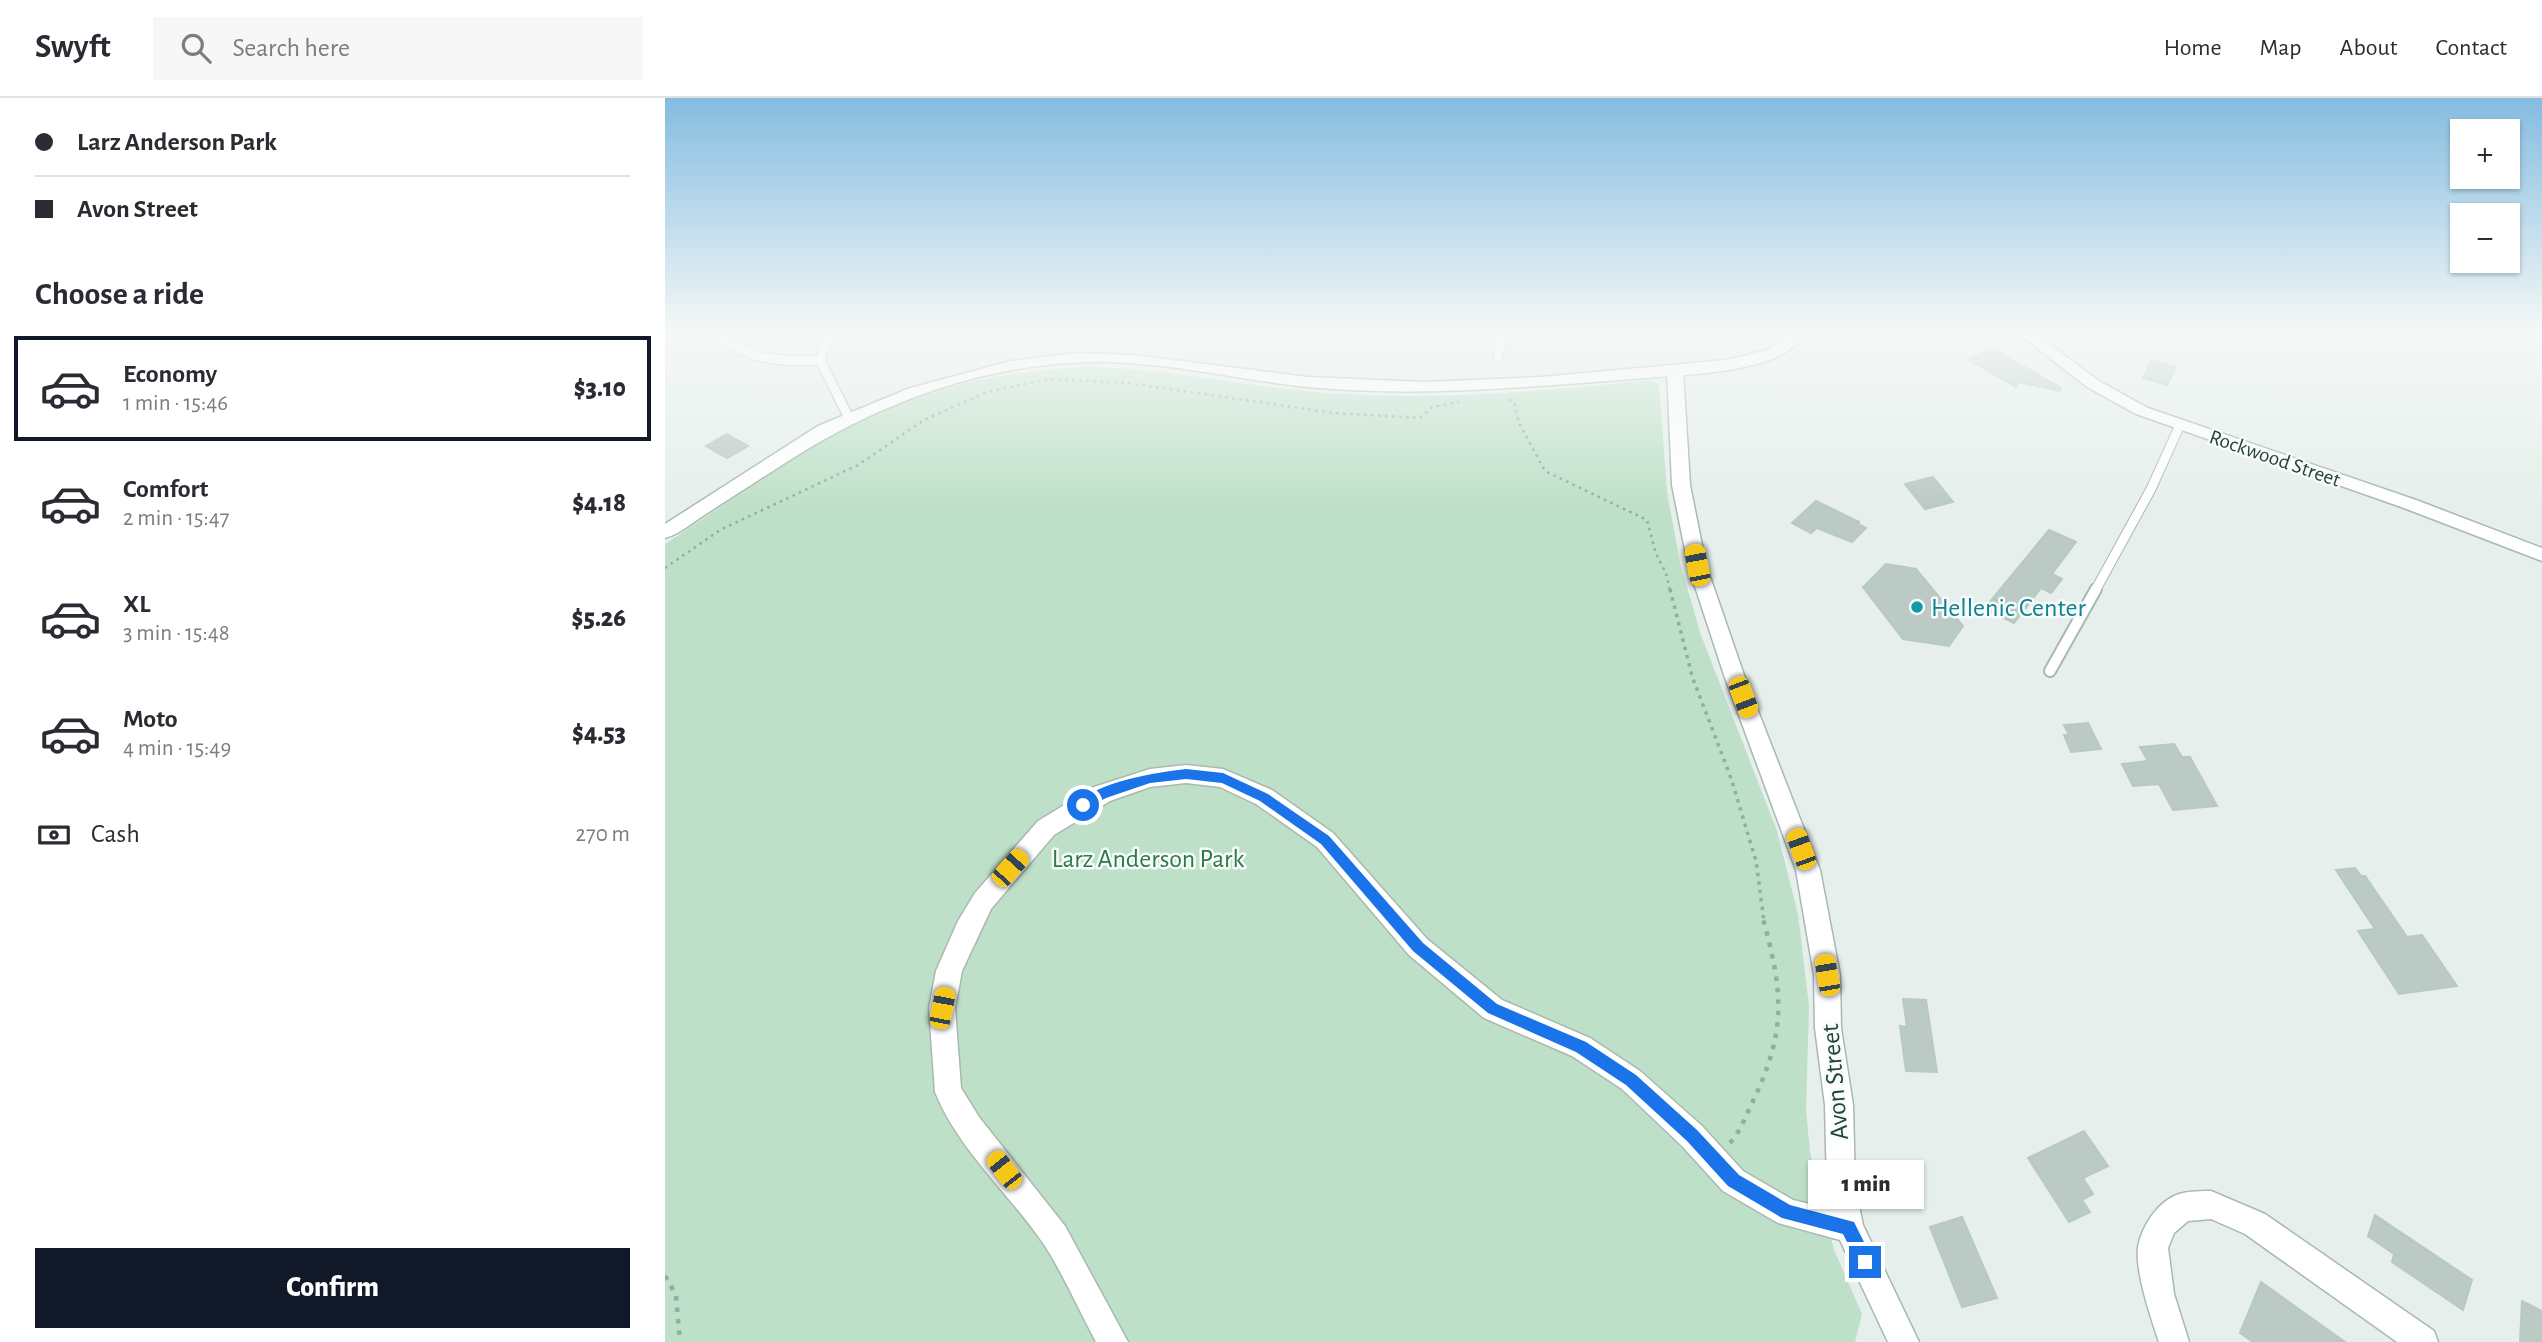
<!DOCTYPE html>
<meta charset="utf-8">
<style>
:root{--surface:#fff;--page:#f7f7f7;--text:#2b2b33;--muted:#7c7c81;--line:#e1e1e2;--accent:#111827}
body{margin:0;font-family:"Alegreya Sans",sans-serif;background:var(--page);color:var(--text);height:100vh;display:flex;flex-direction:column;font-size:26px;white-space:nowrap}
*{box-sizing:border-box;margin:0}
p{font-size:23px;color:var(--muted)}
.icon{flex:none;width:38px;height:38px;fill:none;stroke:currentColor;stroke-width:2;stroke-linecap:round;stroke-linejoin:round}
.map{position:relative;flex:1;overflow:hidden}
.details{display:flex;flex-direction:column;background:var(--surface);width:665px}
.details>*{flex:none}
.hud{display:grid;align-content:center;height:154px;padding:0 35px;background:var(--surface)}
.fabs{position:absolute;left:1785px;top:21px;display:grid;gap:14px}
.fabs a{display:grid;place-items:center;width:70px;height:70px;border-radius:0px;background:var(--surface);box-shadow:0 2px 5px #0004;font-size:35px}
.end{position:absolute;width:32px;height:32px;margin:-16px;border:9px solid #1a73e8;background:#fff;box-shadow:0 0 0 4px #fff}
.from{border-radius:50%}
.bubble{position:absolute;height:49px;border-radius:0px;background:var(--surface);box-shadow:0 2px 5px #0004;font-size:23px;font-weight:800;line-height:49px;text-align:center}
.car{position:absolute;width:21px;height:42px;margin:-21px -10px;border-radius:9px;box-shadow:0 0 5px 2px #0007;background:linear-gradient(#f5c518 24%,#345 0 40%,#f5c518 0 76%,#345 0 86%,#f5c518 0)}
.hud b{display:flex;align-items:center;gap:24px;height:66px;font-size:26px}
.hud b+b{border-top:2px solid var(--line)}
.hud i{width:18px;height:18px;background:var(--text)}
ul{padding:0;list-style:none}
li{display:flex;align-items:center;gap:21px;height:105px;margin:0 14px 10px;padding:0 21px;border:4px solid transparent;border-radius:0px}
li div{flex:1}
li b{display:block;font-size:26px}
li em{font-style:normal;font-weight:800}
li.selected{border-color:var(--accent)}
li>.icon{width:63px;height:63px;stroke-width:1.5}
h2{padding:0 35px;font-size:32px;line-height:84px}
.pay{display:flex;align-items:center;gap:18px;height:77px;padding:0 35px;font-size:26px}
.pay p{margin-inline-start:auto}
.cta{display:flex;gap:14px;margin-top:auto;padding:14px 35px}
.cta a{flex:1;height:80px;border-radius:0px;background:var(--accent);color:#fff;font-size:28px;font-weight:800;line-height:80px;text-align:center}
header{display:flex;align-items:center;gap:42px;box-sizing:border-box;height:98px;padding:0 35px;background:var(--surface);border-bottom:2px solid var(--line)}
header strong{font-size:33px}
nav{display:flex;gap:38px;margin-inline-start:auto;font-size:24px}
.search{width:490px;height:63px;background:var(--page);display:flex;align-items:center;gap:18px;box-sizing:border-box;padding:0 24px;border-radius:0px;color:var(--muted);font-size:26px}
main{display:flex;flex:1;min-height:0}
.map>svg:first-child{display:block}
.green{fill:#bfe0c8}
.building{fill:#bbcac4;stroke:#b8c9c2;stroke-width:2}
.lines{fill:none;stroke-linecap:round;stroke-linejoin:round}
.lane-far1-casing{stroke:#a8b8b2;stroke-width:11}
.lane-casing{stroke:#a8b8b2;stroke-width:14}
.street-casing{stroke:#a8b8b2;stroke-width:3}
.secondary-casing{stroke:#a4bbb3;stroke-width:3}
.path-far2{stroke:#86b3a5;stroke-width:2.5;stroke-dasharray:2.5 4.5;stroke-linecap:butt}
.path-far1{stroke:#86b3a5;stroke-width:3.5;stroke-dasharray:3.5 5;stroke-linecap:butt}
.path{stroke:#86b3a5;stroke-width:4.5;stroke-dasharray:4.5 7;stroke-linecap:butt}
.lane-far1{stroke:#fff;stroke-width:9}
.lane{stroke:#fff;stroke-width:10}
.street{fill:#fff;fill-rule:evenodd}
.secondary{fill:#fff;fill-rule:evenodd}
.route{fill:#1a73e8}
.culture-dot{fill:#0f9aa8;stroke:#f7fbf9;stroke-width:2.5}
.labels{text-anchor:middle;stroke-width:5;stroke-linejoin:round;paint-order:stroke}
.far-street-label{font-size:21px;fill:#24423a;stroke:#f7fbf9}
.culture-label{font-size:26px;fill:#0d838f;stroke:#f7fbf9;text-anchor:start}
.park-label{font-size:26px;fill:#2d7a4b;stroke:#f7fbf9}
.street-label{font-size:26px;fill:#24423a;stroke:#f7fbf9}
</style>
<header>
<strong>Swyft</strong>
<div class="search"><svg class="icon" aria-label="search" viewBox="0 0 24 24"><circle cx="10" cy="10" r="6"/><path d="M15 15l6 6"/></svg>Search here</div>
<nav><a>Home</a><a>Map</a><a>About</a><a>Contact</a></nav>
</header>
<main>
<section class="details">
<div class="hud">
<b><i class="from"></i>Larz Anderson Park</b>
<b><i></i>Avon Street</b>
</div>
<h2>Choose a ride</h2>
<ul>
<li class="selected"><svg class="icon" aria-label="car" viewBox="0 0 24 24"><path d="M5 17H2v-5l4-1 3-4h7l3 4 3 1v5h-3M9 17h6M6 11h13"/><circle cx="7" cy="17" r="2"/><circle cx="17" cy="17" r="2"/></svg><div><b>Economy</b><p>1 min · 15:46</p></div><em>$3.10</em></li>
<li><svg class="icon" aria-label="car" viewBox="0 0 24 24"><path d="M5 17H2v-5l4-1 3-4h7l3 4 3 1v5h-3M9 17h6M6 11h13"/><circle cx="7" cy="17" r="2"/><circle cx="17" cy="17" r="2"/></svg><div><b>Comfort</b><p>2 min · 15:47</p></div><em>$4.18</em></li>
<li><svg class="icon" aria-label="car" viewBox="0 0 24 24"><path d="M5 17H2v-5l4-1 3-4h7l3 4 3 1v5h-3M9 17h6M6 11h13"/><circle cx="7" cy="17" r="2"/><circle cx="17" cy="17" r="2"/></svg><div><b>XL</b><p>3 min · 15:48</p></div><em>$5.26</em></li>
<li><svg class="icon" aria-label="car" viewBox="0 0 24 24"><path d="M5 17H2v-5l4-1 3-4h7l3 4 3 1v5h-3M9 17h6M6 11h13"/><circle cx="7" cy="17" r="2"/><circle cx="17" cy="17" r="2"/></svg><div><b>Moto</b><p>4 min · 15:49</p></div><em>$4.53</em></li>
</ul>
<div class="pay"><svg class="icon" aria-label="cash" viewBox="0 0 24 24"><path d="M3 7h18v10H3z"/><circle cx="12" cy="12" r="2"/></svg>Cash<p>270 m</p></div>
<div class="cta"><a>Confirm</a></div>
</section>
<div class="map">
<svg width="1877" height="1244" viewBox="0 0 1877 1244">
<rect width="100%" height="100%" fill="#e6efeb"/>
<path class="green" d="M 428,269 C 513,272 596,292 682,296 C 783,302 883,293 984,282 L 994,286 L 1002,394 L 1015,465 L 1036,537 L 1112,733 L 1133,816 L 1144,908 L 1141,1012 L 1145,1054 L 1169,1152 L 1197,1216 L 1190,1244 L 0,1244 L 0,446 C 64,405 127,357 195,323 C 267,287 348,271 428,269 Z"/>
<path class="building" d="M 1327,250 L 1396,290 L 1395,293 L 1353,284 L 1351,289 L 1304,262 Z
M 1487,262 L 1511,269 L 1502,287 L 1478,280 Z
M 62,336 L 83,348 L 62,360 L 41,348 Z
M 1268,379 L 1288,404 L 1260,411 L 1240,386 Z
M 1151,403 L 1194,424 L 1193,426 L 1201,430 L 1187,444 L 1152,430 L 1146,435 L 1127,425 Z
M 1384,432 L 1411,444 L 1387,476 L 1397,481 L 1386,495 L 1376,490 L 1349,525 L 1319,511 Z
M 1221,466 L 1251,471 L 1298,528 L 1284,548 L 1238,541 L 1198,489 Z
M 1423,625 L 1436,651 L 1406,654 L 1399,637 L 1404,637 L 1399,627 Z
M 1509,646 L 1517,659 L 1525,659 L 1552,708 L 1508,712 L 1494,686 L 1468,688 L 1457,666 L 1483,663 L 1475,649 Z
M 1690,770 L 1696,778 L 1700,778 L 1742,839 L 1757,837 L 1792,888 L 1734,896 L 1693,833 L 1710,831 L 1671,772 Z
M 1238,901 L 1261,902 L 1272,974 L 1241,973 L 1235,928 L 1242,929 Z
M 1419,1033 L 1443,1068 L 1418,1080 L 1428,1096 L 1417,1102 L 1425,1114 L 1404,1124 L 1363,1060 Z
M 1710,1117 L 1807,1182 L 1798,1212 L 1727,1164 L 1729,1156 L 1703,1138 Z
M 1297,1119 L 1332,1200 L 1297,1209 L 1265,1129 Z
M 1596,1184 L 1680,1244 L 1588,1244 L 1575,1235 Z
M 1857,1203 L 1877,1213 L 1877,1244 L 1855,1244 Z"/>
<g class="lines">
<g class="lane-far1-casing">
<path id="lane-far1" d="M 55,240 C 86,262 118,264 155,262 L 165,234
M 833,259 L 836,234
M 155,262 L 184,320
M 1430,493 L 1486,391 L 1515,327"/>
</g>
<g class="lane-casing">
<path id="lane" d="M 1385,573 L 1431,491"/>
</g>
<g class="street-casing">
<path id="street" d="M 1352,234 L 1368,234 L 1434,283 L 1483,310 L 1751,402 L 1877,450 L 1877,463 L 1739,410 L 1471,316 L 1422,289 Z
M 1010,267 L 1018,272 L 1025,387 L 1041,467 L 1079,577 L 1155,772 L 1175,877 L 1176,930 L 1188,1007 L 1190,1089 L 1198,1127 L 1254,1244 L 1223,1244 L 1175,1142 L 1113,1125 L 1058,1093 L 1017,1048 L 957,991 L 907,958 L 819,920 L 744,857 L 652,749 L 591,706 L 555,689 L 521,685 L 485,689 L 445,703 L 389,737 L 326,811 L 297,873 L 290,910 L 296,990 L 314,1019 L 400,1128 L 463,1244 L 431,1244 C 414,1212 399,1178 380,1148 C 345,1096 294,1053 270,994 L 264,910 L 271,873 L 293,823 L 310,795 L 373,723 L 429,689 L 485,671 L 521,667 L 558,671 L 607,692 L 668,735 L 762,841 L 837,902 L 925,940 L 975,973 L 1037,1028 L 1078,1073 L 1128,1102 L 1166,1111 L 1162,1089 L 1160,1007 L 1150,930 L 1149,877 L 1131,772 L 1059,577 L 1023,467 L 1007,387 L 1002,272 Z
M 1546,1093 L 1600,1116 L 1769,1233 L 1773,1244 L 1732,1244 L 1580,1136 L 1546,1121 L 1523,1123 L 1509,1135 L 1503,1150 L 1509,1196 L 1524,1244 L 1494,1244 C 1486,1220 1470,1174 1473,1149 C 1477,1128 1493,1103 1514,1096 C 1524,1093 1536,1093 1546,1093 Z"/>
</g>
<g class="secondary-casing">
<path id="secondary" d="M 1127,234 L 1142,234 C 1134,245 1123,254 1110,260 C 1062,278 1006,277 955,282 C 851,290 747,299 642,289 C 575,282 508,265 439,264 C 324,263 213,304 117,367 C 92,383 67,399 41,416 C 28,424 15,436 0,440 L 0,426 L 153,328 L 245,290 L 346,263 L 412,255 L 470,257 L 643,279 L 760,284 L 876,279 L 1061,262 L 1102,252 Z"/>
</g>
<path class="path-far2" d="M 844,302 L 849,304 L 854,325 L 880,373 L 982,422 L 991,456 L 1001,475 L 1005,493
M 0,470 L 55,432 L 193,367 L 259,322 L 322,294 L 383,281 L 462,285 L 669,315 L 755,320 L 767,309 L 794,304"/>
<path class="path-far1" d="M 1005,491 L 1027,578 L 1066,680 L 1091,763 L 1099,823"/>
<path class="path" d="M 1065,1045 C 1076,1033 1081,1017 1088,1003 C 1122,932 1118,894 1098,821
M 0,1178 L 11,1197 L 15,1244"/>
<use href="#lane-far1" class="lane-far1"/>
<use href="#lane" class="lane"/>
<use href="#street" class="street"/>
<use href="#secondary" class="secondary"/>
</g>
<linearGradient id="sky" x2="0" y2="1"><stop stop-color="#84bce0"/><stop offset="0.57" stop-color="#f4f8f6"/><stop offset="1" stop-color="#f4f8f6" stop-opacity="0"/></linearGradient>
<rect width="1877" height="408" fill="url(#sky)"/>
<path class="route" d="M 521,671 L 558,675 L 603,696 L 664,738 L 758,845 L 832,906 L 921,944 L 971,977 L 1032,1032 L 1074,1077 L 1125,1107 L 1189,1124 L 1209,1164 L 1206,1170 L 1200,1172 L 1195,1170 L 1178,1136 L 1117,1120 L 1063,1088 L 1022,1043 L 961,987 L 911,954 L 823,915 L 748,853 L 656,746 L 595,703 L 557,685 L 521,681 L 485,685 L 441,700 L 418,712 L 412,707 C 429,684 493,674 521,671 Z"/>
<circle class="culture-dot" cx="1252" cy="509" r="7"/>
<g class="labels">
<g class="far-street-label">
<text transform="translate(1610 360) rotate(19)" y="7">Rockwood Street</text>
</g>
<g class="culture-label">
<text x="1266" y="518">Hellenic Center</text>
</g>
<g class="park-label">
<text x="483" y="769">Larz Anderson Park</text>
</g>
<g class="street-label">
<text transform="translate(1169 984) rotate(-95)" y="9">Avon Street</text>
</g>
</g>
</svg>
<div class="fabs">
<a>+</a>
<a>−</a>
</div>
<i class="end from" style="left:418px;top:707px"></i>
<i class="end" style="left:1200px;top:1164px"></i>
<div class="bubble" style="left:1143px;top:1062px;width:116px">1 min</div>
<i class="car" style="left:1032px;top:467px;rotate:349deg"></i>
<i class="car" style="left:1078px;top:599px;rotate:159deg"></i>
<i class="car" style="left:1136px;top:751px;rotate:340deg"></i>
<i class="car" style="left:345px;top:770px;rotate:42deg"></i>
<i class="car" style="left:1162px;top:877px;rotate:350deg"></i>
<i class="car" style="left:277px;top:910px;rotate:11deg"></i>
<i class="car" style="left:339px;top:1072px;rotate:322deg"></i>
</div>
</main>
